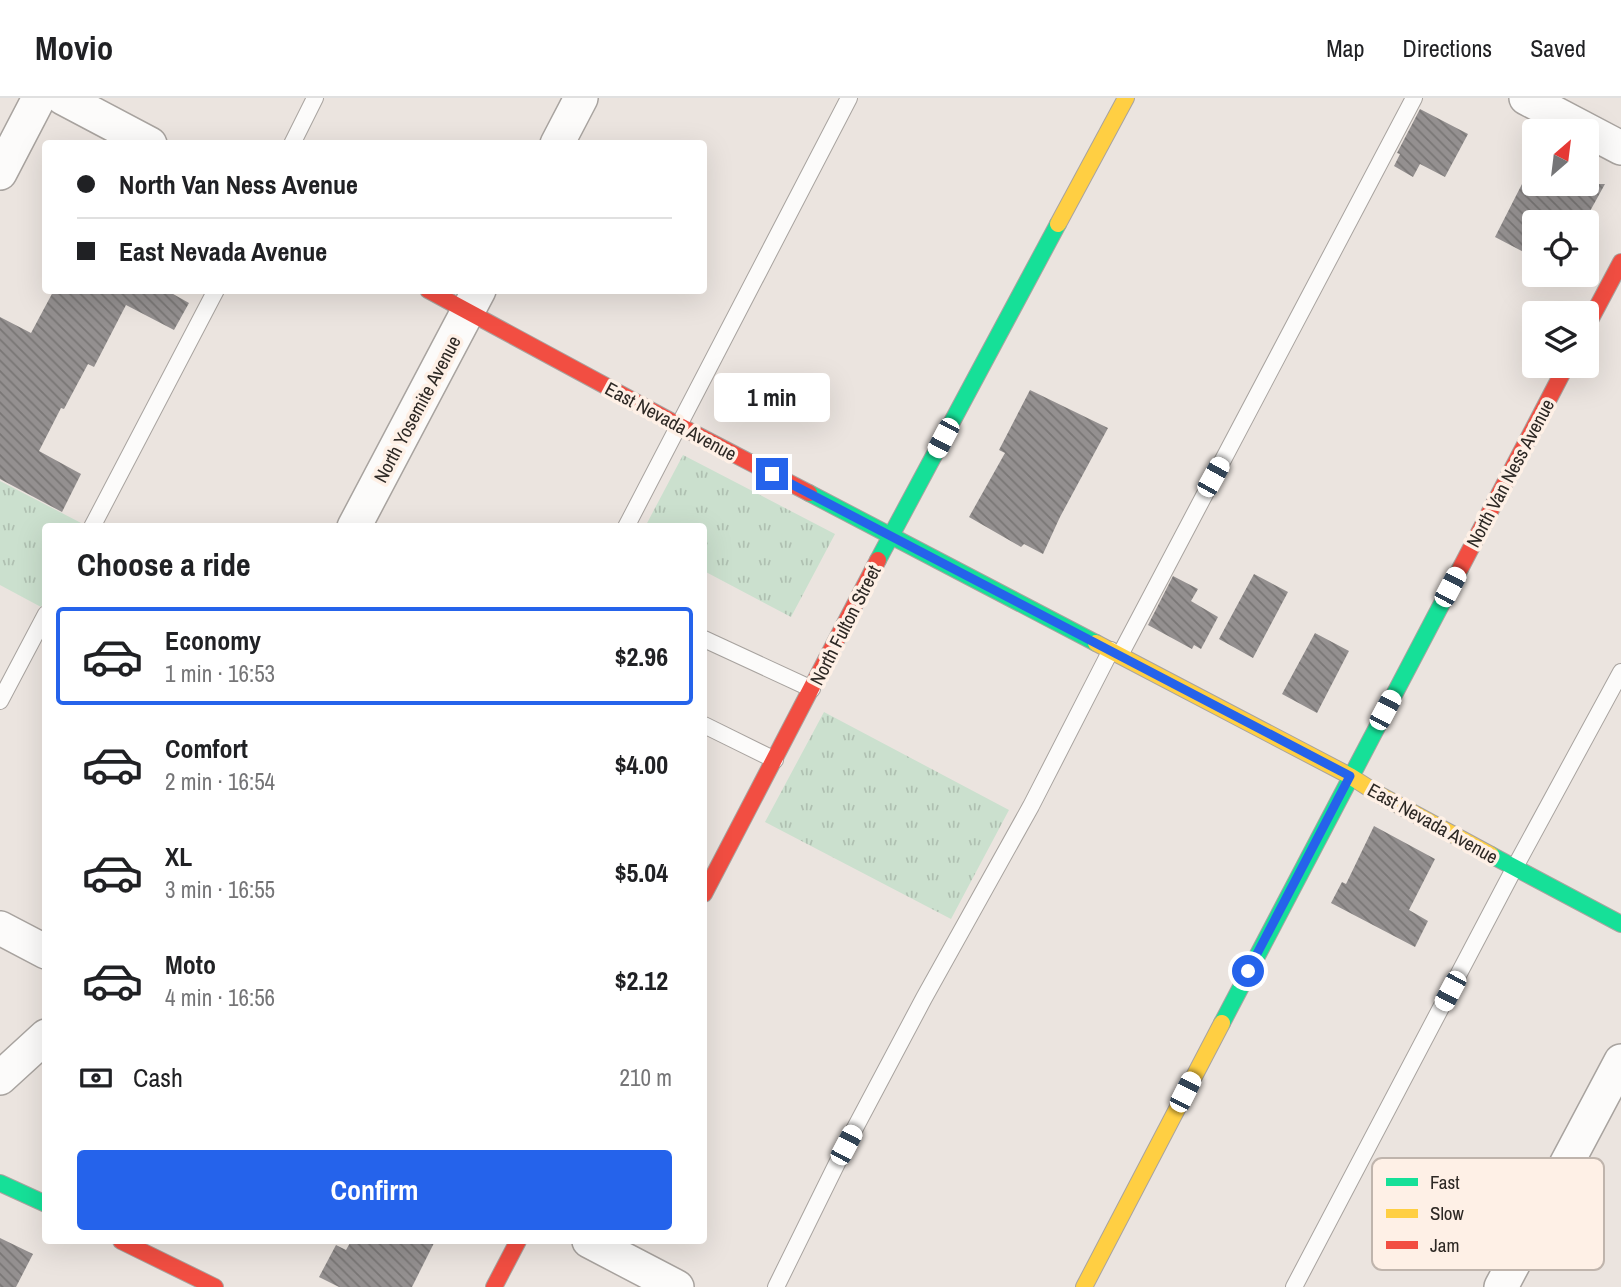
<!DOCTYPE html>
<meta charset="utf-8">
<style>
:root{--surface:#fff;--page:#f6f6f6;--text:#202124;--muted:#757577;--line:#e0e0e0;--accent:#2563eb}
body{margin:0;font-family:"Archivo Narrow",sans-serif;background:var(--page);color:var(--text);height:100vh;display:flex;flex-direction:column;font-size:26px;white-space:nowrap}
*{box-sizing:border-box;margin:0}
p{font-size:23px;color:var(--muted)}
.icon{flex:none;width:38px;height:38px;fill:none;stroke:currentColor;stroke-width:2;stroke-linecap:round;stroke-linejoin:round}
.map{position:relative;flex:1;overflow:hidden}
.drawer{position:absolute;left:42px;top:425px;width:665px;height:721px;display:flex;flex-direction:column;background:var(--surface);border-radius:7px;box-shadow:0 7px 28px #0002}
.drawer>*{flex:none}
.banner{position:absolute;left:42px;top:42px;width:665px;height:154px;border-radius:7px;box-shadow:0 7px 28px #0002;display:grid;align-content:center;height:154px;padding:0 35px;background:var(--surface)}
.needle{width:46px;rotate:28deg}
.fabs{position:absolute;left:1522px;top:21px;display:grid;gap:14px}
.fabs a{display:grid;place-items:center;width:77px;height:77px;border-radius:7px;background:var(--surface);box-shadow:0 7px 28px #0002;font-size:35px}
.end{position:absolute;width:32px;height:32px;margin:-16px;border:9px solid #2563eb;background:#fff;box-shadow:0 0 0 4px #fff}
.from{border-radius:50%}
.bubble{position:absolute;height:49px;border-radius:7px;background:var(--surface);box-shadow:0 7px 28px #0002;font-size:23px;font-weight:800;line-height:49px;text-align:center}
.car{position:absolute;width:21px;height:42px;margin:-21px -10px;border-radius:9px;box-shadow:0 0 5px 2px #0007;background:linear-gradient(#fff 24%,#345 0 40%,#fff 0 76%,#345 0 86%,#fff 0)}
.banner b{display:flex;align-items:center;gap:24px;height:66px;font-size:26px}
.banner b+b{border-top:2px solid var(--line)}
.banner i{width:18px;height:18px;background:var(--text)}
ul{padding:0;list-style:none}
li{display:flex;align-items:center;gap:21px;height:98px;margin:0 14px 10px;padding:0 21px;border:4px solid transparent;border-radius:7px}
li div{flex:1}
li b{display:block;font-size:26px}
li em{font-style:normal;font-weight:800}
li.active{border-color:var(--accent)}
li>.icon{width:63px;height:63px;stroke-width:1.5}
h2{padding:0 35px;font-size:32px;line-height:84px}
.pay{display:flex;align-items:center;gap:18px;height:77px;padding:0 35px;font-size:26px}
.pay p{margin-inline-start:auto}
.button{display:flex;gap:14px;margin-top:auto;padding:14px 35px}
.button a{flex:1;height:80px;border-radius:7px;background:var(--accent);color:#fff;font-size:28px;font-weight:800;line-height:80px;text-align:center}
header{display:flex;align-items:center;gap:42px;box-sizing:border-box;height:98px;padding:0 35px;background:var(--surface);border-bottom:2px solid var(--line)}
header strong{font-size:33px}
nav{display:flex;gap:38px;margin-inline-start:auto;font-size:24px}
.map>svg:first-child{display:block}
.grass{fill:url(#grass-tufts)}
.building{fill:url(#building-back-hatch)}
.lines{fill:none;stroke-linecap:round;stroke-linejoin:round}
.lane-casing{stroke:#a8a39f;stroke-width:18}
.street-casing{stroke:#a8a39f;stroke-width:36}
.fast-casing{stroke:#a8a39f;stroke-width:18}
.slow-casing{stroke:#a8a39f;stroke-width:18}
.jam-casing{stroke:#a8a39f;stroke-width:18}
.lane{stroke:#fcfbfa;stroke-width:16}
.street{stroke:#fcfbfa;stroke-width:33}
.fast{stroke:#16e098;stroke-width:16}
.slow{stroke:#ffcf43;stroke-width:16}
.jam{stroke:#f24e42;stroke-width:16}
.route{stroke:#2563eb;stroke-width:9}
.labels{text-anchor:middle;stroke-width:7;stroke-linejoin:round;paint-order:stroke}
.street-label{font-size:19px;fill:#2d2824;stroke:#fef0e6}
.key{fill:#fef0e6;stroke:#bfb4ac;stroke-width:2}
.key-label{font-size:19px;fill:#2d2824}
</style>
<header>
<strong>Movio</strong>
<nav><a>Map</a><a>Directions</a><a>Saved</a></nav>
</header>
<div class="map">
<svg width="1621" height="1189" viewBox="0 0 1621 1189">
<defs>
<pattern id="grass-tufts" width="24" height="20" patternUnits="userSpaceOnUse" patternTransform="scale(1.75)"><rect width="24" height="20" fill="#cbe0ce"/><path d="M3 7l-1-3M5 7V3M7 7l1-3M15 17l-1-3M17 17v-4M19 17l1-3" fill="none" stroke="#afc0b1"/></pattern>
<pattern id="building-back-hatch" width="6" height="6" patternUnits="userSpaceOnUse" patternTransform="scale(1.75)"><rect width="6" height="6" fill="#949090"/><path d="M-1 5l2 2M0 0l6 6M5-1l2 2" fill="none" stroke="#797675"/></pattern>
</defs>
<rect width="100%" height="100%" fill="#ebe4df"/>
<path class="grass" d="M 683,357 L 835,436 L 791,519 L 704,473 L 704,429 L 645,429 Z
M 0,383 L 85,427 L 84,429 L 46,429 L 45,501 L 41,509 L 0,487 Z
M 824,614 L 1009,712 L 951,821 L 765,724 Z"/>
<path class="building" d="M 1420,11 L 1468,36 L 1445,79 L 1420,66 L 1413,79 L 1394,68 L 1400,56 L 1397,55 Z
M 1522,86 L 1605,86 L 1584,124 L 1535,124 L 1535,160 L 1495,139 Z
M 54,192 L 166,192 L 189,205 L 174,232 L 126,207 L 94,269 L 88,266 L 64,311 L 61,310 L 39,353 L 81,376 L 62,414 L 0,381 L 0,219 L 31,235 Z
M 1030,292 L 1108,330 L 1060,419 L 1043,456 L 1024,446 L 1021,449 L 969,419 L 1005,355 L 999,352 Z
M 1254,476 L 1288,494 L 1253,560 L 1219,541 Z
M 1173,478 L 1198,491 L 1191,503 L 1218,519 L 1201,551 L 1194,547 L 1192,551 L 1148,527 Z
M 1315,535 L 1349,553 L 1317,615 L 1282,596 Z
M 1374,728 L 1435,761 L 1409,812 L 1428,823 L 1415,849 L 1331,805 L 1342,784 L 1346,786 Z
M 0,1140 L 33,1156 L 16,1189 L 0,1189 Z
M 351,1143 L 435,1143 L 412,1189 L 339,1189 L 319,1179 L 336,1147 L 346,1152 Z"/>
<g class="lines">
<g class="lane-casing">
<path id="lane" d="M 292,46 L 315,0
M 92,429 L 216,192
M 626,429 L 849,0
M 704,541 L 812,591
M 1120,557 L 1414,0
M 0,603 L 46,516
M 704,627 L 775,662
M 776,1189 L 846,1047 L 924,900 L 1031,708 L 1111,552
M 1294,1189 L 1515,769 L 1621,574"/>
</g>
<g class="street-casing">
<path id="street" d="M 63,0 L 150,46
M 1526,0 L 1621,50
M 557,46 L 581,0
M 0,75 L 39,0
M 354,429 L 479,192
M 0,830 L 46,854
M 0,980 L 46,938
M 589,1143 L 677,1189
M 1501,1189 L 1621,963"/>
</g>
<g class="fast-casing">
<path id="fast" d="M 809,395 L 1096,545
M 878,462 L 1058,126
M 1491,757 L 1621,826
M 1222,925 L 1460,471
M 0,1085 L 46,1106"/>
</g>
<g class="slow-casing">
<path id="slow" d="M 1058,126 L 1126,0
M 1096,545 L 1350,678 L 1378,696 L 1491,757
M 1084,1189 L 1222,925"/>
</g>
<g class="jam-casing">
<path id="jam" d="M 428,192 L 678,327 L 809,395
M 1587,228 L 1621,164
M 1460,471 L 1566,268
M 704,796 L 878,462
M 121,1143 L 215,1189
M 494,1189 L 518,1143"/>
</g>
<use href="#lane" class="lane"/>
<use href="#street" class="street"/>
<use href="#fast" class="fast"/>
<use href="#slow" class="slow"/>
<use href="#jam" class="jam"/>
</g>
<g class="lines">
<path class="route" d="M 772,376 L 1350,678 L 1248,873"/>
</g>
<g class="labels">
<g class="street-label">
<text transform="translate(417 311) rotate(-62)" y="7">North Yosemite Avenue</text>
<text transform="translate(671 323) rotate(28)" y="7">East Nevada Avenue</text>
<text transform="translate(1510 375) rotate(-62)" y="7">North Van Ness Avenue</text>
<text transform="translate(845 527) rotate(-63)" y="7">North Fulton Street</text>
<text transform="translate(1433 725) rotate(29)" y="7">East Nevada Avenue</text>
</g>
</g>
<rect x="1372" y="1060" width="232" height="112" rx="10" class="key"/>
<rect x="1386" y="1080" width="32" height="8" fill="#16e098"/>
<rect x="1386" y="1111" width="32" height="9" fill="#ffcf43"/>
<rect x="1386" y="1143" width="32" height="8" fill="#f24e42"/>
<g class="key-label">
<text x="1430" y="1091">Fast</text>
<text x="1430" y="1122">Slow</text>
<text x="1430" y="1154">Jam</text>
</g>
</svg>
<div class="fabs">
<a><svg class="needle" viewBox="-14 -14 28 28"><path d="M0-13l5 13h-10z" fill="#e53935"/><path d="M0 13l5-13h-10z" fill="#757577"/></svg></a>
<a><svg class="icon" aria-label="locate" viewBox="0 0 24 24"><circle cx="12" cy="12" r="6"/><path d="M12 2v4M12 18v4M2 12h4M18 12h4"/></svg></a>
<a><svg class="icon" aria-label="layers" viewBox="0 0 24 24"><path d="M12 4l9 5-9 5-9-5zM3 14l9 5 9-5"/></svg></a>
</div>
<i class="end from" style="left:1248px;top:873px"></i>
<i class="end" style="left:772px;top:376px"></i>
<div class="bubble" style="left:714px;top:275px;width:116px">1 min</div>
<i class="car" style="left:943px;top:340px;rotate:208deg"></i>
<i class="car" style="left:1213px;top:379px;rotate:29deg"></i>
<i class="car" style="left:1450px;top:489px;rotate:28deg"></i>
<i class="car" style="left:1385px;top:612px;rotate:28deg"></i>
<i class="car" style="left:1450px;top:893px;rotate:208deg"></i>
<i class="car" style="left:1185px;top:994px;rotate:27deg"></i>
<i class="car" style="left:846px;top:1047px;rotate:28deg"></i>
<div class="banner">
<b><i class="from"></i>North Van Ness Avenue</b>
<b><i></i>East Nevada Avenue</b>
</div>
<section class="drawer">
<h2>Choose a ride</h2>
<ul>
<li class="active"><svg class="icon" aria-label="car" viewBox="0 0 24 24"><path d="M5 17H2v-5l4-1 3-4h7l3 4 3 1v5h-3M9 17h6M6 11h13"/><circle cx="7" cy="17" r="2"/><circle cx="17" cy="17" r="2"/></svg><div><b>Economy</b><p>1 min · 16:53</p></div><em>$2.96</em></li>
<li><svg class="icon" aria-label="car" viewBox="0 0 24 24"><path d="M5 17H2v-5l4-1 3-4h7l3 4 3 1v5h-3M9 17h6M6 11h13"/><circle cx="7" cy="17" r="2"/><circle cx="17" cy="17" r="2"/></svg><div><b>Comfort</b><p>2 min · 16:54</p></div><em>$4.00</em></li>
<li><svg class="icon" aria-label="car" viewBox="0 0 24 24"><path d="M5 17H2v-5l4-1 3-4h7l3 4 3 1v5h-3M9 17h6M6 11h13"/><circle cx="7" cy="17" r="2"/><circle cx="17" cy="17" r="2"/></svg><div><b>XL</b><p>3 min · 16:55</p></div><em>$5.04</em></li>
<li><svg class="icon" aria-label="car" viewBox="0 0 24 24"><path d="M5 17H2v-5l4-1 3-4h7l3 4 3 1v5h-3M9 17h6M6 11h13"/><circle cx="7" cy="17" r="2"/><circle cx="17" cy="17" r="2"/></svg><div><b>Moto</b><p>4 min · 16:56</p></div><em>$2.12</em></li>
</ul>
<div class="pay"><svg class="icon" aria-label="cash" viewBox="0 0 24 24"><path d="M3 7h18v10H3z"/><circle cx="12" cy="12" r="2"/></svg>Cash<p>210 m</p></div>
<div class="button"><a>Confirm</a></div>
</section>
</div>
